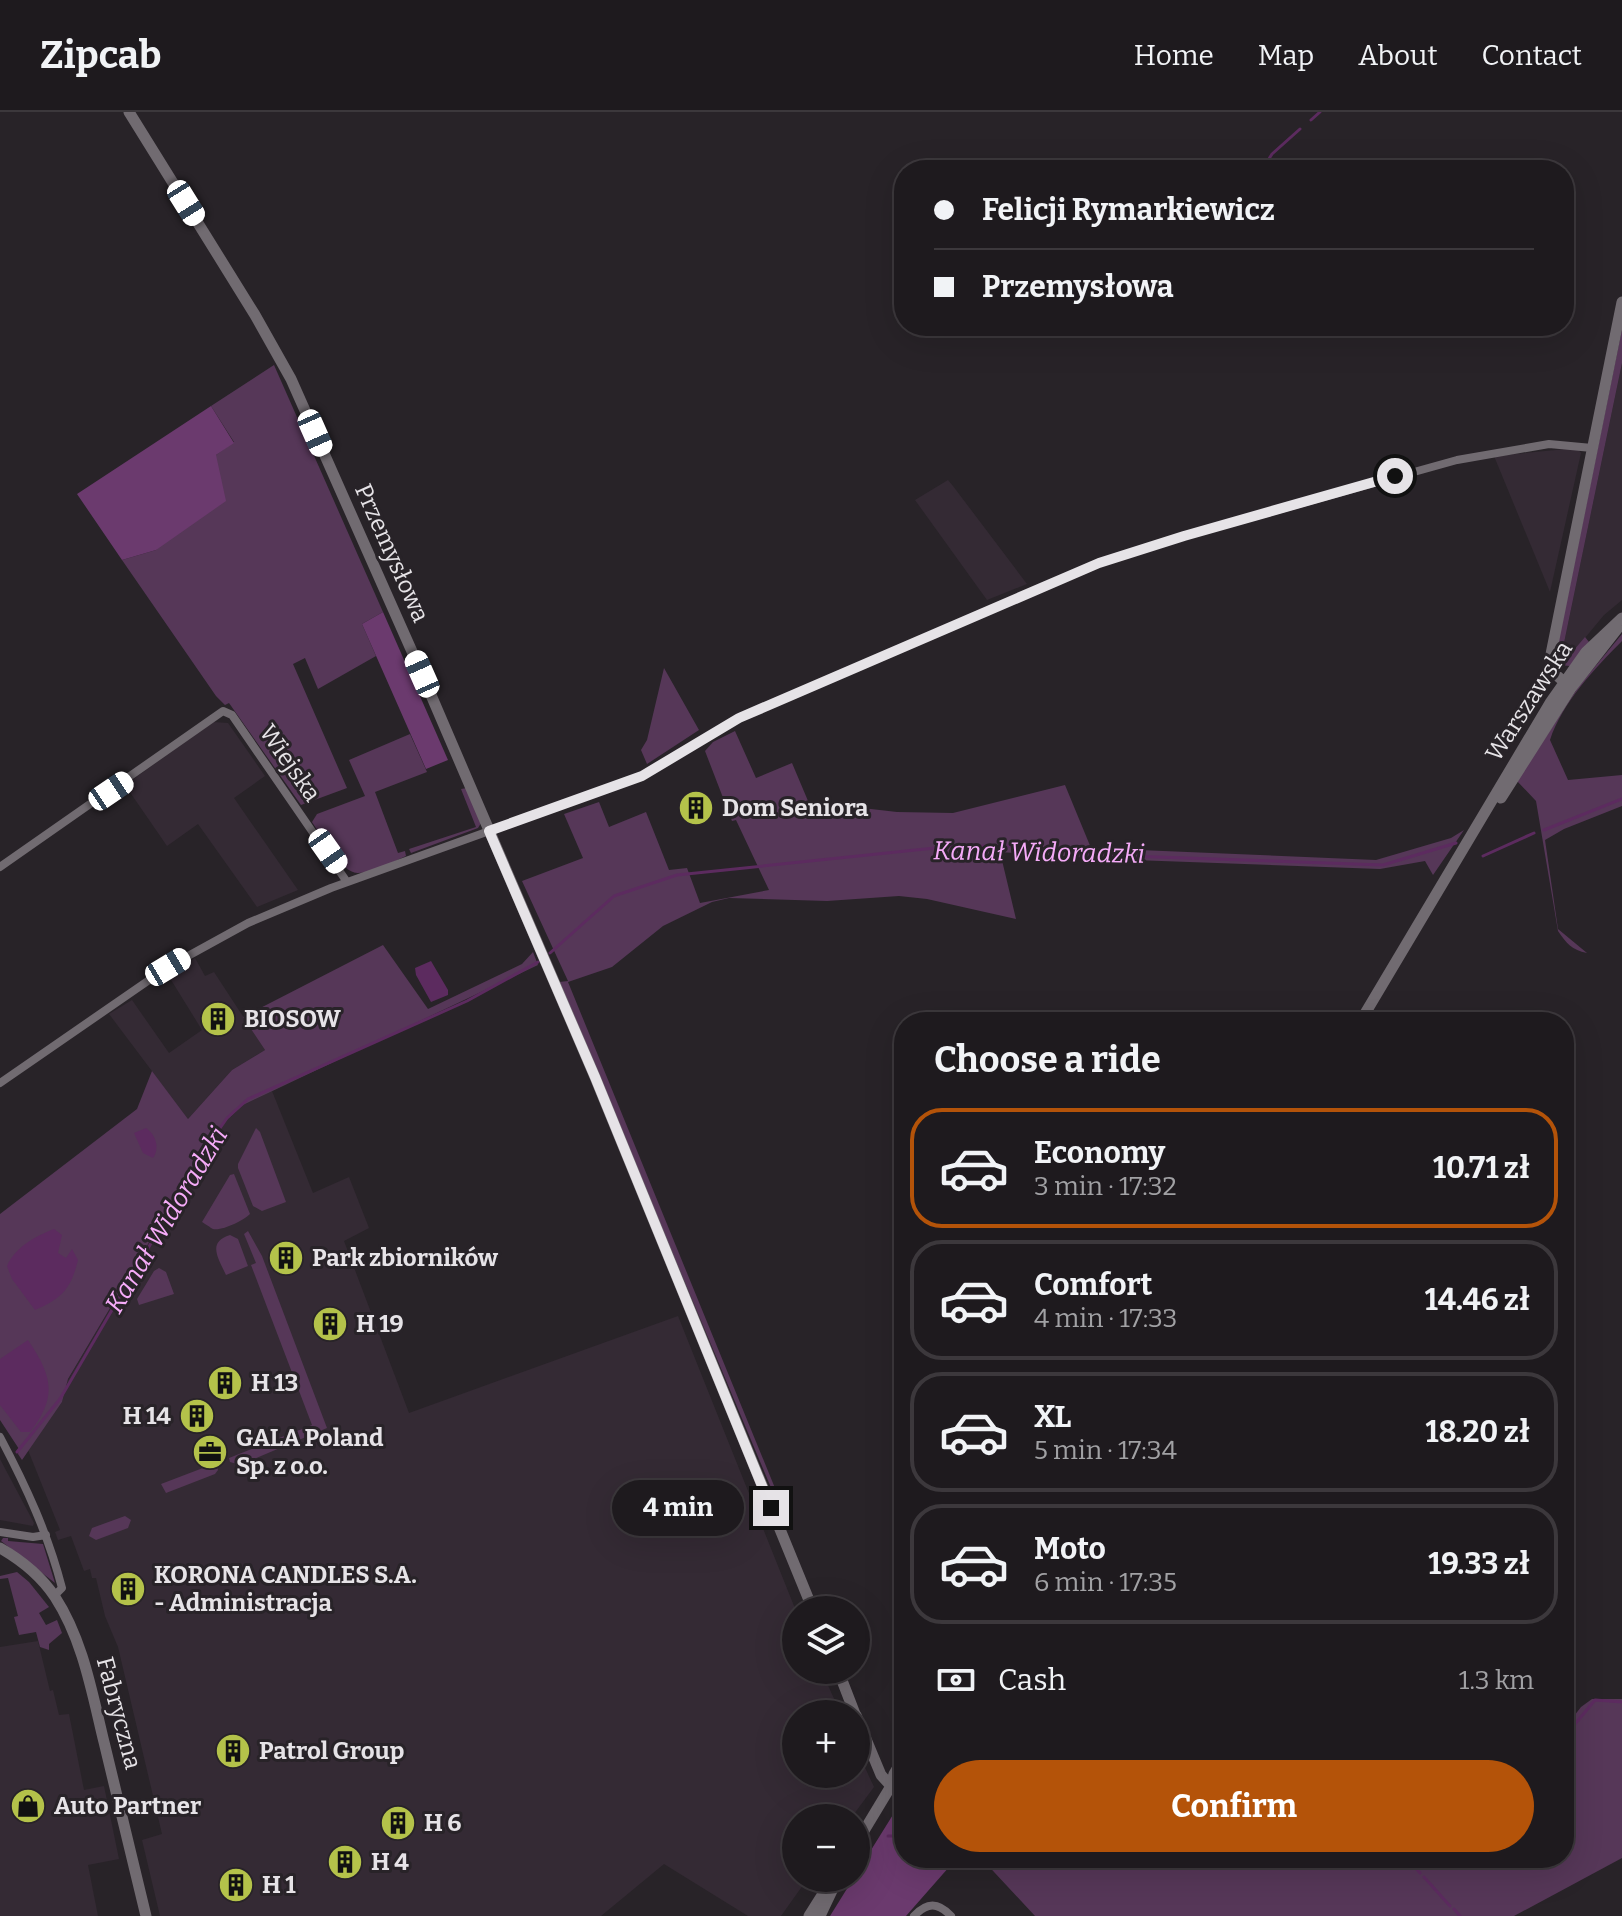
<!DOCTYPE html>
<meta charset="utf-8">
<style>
:root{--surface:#1e1a1e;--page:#2b272b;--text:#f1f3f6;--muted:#a1a1a4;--line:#3c383c;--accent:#b45309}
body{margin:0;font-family:Bitter,serif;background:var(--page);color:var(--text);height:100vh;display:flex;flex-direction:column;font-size:30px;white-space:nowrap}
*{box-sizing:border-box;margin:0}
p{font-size:26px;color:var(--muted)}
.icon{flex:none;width:44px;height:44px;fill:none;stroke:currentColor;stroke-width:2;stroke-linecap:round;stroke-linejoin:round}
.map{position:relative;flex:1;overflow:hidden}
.panel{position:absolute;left:894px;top:900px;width:680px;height:856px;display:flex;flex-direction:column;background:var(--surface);border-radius:32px;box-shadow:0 8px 32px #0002,0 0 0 2px var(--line)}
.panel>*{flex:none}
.top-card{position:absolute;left:894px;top:48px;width:680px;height:176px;border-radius:32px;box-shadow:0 8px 32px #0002,0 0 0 2px var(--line);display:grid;align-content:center;height:176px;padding:0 40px;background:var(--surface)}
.tools{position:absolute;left:782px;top:1484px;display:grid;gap:16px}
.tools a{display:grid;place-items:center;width:88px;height:88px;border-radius:50%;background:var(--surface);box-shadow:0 8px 32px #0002,0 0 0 2px var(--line);font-size:40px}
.end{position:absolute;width:36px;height:36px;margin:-18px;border:10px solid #e6e3e7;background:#111;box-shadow:0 0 0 4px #111}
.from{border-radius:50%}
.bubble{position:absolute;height:56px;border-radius:28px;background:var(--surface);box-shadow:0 8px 32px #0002,0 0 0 2px var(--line);font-size:26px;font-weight:700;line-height:56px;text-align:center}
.car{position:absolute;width:24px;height:48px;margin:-24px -12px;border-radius:10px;box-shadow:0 0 6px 2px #0007;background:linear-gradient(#fff 24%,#345 0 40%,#fff 0 76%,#345 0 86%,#fff 0)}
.top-card b{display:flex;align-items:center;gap:28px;height:76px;font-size:30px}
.top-card b+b{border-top:2px solid var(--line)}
.top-card i{width:20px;height:20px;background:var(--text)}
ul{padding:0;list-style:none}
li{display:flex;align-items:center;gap:24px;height:120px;margin:0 16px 12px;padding:0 24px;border:4px solid var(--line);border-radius:32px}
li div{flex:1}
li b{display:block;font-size:30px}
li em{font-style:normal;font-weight:700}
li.active{border-color:var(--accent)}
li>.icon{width:72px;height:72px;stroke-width:1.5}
h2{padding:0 40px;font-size:36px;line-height:96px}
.pay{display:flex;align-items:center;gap:20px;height:88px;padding:0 40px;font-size:30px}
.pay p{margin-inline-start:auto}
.action{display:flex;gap:16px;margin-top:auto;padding:16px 40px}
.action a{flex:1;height:92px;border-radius:48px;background:var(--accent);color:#fff;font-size:32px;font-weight:700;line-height:92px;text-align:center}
header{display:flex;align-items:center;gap:48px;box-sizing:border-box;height:112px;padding:0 40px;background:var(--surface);border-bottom:2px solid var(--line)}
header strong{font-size:38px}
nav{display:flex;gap:44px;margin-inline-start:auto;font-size:28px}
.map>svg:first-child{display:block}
.built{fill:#342a34}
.green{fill:#563758}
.forest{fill:#6b3a6e}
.water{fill:#5c2b5f}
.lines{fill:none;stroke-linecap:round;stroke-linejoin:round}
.stream{stroke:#5c2b5f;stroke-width:3}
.street{stroke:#716b71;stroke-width:8}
.secondary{stroke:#716b71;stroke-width:11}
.route{stroke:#e6e3e7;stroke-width:10}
.labels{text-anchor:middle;stroke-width:6;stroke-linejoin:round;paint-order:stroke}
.street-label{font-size:24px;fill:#e6e3e7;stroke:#282328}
.poi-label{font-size:24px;font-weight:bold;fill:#e6e3e7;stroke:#282328;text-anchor:start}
.water-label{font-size:26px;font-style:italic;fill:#f5abf8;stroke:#282328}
</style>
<header>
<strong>Zipcab</strong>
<nav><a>Home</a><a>Map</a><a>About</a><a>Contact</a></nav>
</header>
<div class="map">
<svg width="1622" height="1804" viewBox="0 0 1622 1804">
<rect width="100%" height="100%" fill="#282328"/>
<path class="built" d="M 1622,251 L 1622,488 L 1604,503 L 1575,538 L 1564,531 Z
M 1577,336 L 1581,341 L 1550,480 L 1494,344 Z
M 948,368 L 953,374 L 1027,472 L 987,488 L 915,388 Z
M 213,610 L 228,611 L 265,664 L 234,686 L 298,778 L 257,795 L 198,712 L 167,734 L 125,673 Z
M 195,846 L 205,864 L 214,860 L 265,938 L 232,958 L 188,1007 L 109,902 L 132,888 L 169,941 L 202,918 L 168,863 Z
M 272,979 L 313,1081 L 349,1065 L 369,1116 L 344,1129 L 409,1301 L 678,1204 L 796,1499 L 796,1558 L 821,1558 L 841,1602 L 796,1602 L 796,1662 L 856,1662 L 856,1636 L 874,1675 L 851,1706 L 796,1706 L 796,1766 L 808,1766 L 781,1804 L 748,1804 L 664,1752 L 601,1804 L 160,1804 L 142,1728 L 162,1722 L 118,1535 L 105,1504 L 96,1466 L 92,1466 L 90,1457 L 84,1459 L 71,1424 L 58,1428 L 55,1420 L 60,1418 L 28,1338 L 62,1290 L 68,1268 L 215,1019 L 243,993 Z
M 0,1347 L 34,1411 L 33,1414 L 0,1408 Z
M 38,1529 L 50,1579 L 53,1578 L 59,1603 L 69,1602 L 84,1678 L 104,1674 L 119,1747 L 88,1753 L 98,1804 L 0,1804 L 0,1535 Z"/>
<path class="green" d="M 1622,217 L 1622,251 L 1564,531 L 1574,538 L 1585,525 L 1589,530 L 1570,554 L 1558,553 L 1555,546 Z
M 274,253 L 383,500 L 362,512 L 376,544 L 318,577 L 305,546 L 293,552 L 347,676 L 301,693 L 229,591 L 225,593 L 216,584 L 122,448 L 156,438 L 216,343 L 234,330 L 211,294 Z
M 1622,522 L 1622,529 C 1595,556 1562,591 1550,628 L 1568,668 L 1622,663 L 1622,694 L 1564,717 L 1545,728 L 1558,817 L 1587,841 C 1572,838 1566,831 1558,819 L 1536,689 L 1517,669 L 1579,574 Z
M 664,556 L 699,618 L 647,652 L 641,638 L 647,628 Z
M 735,619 L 756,666 L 792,651 L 811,696 L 845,694 L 897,700 L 953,701 L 1065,673 L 1091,736 L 1376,748 L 1451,726 L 1464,718 L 1433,763 L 1425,749 L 1380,757 L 1106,747 L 1000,740 L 1016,807 L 927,787 L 899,784 L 827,789 L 729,786 L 712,790 L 663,814 L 612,855 L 568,870 L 777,1381 L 772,1378 L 559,870 L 568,869 L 522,769 L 583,746 L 564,702 L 599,690 L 609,715 L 646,700 L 669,758 L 687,756 L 700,791 L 769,778 L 736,708 L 732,709 L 705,639 L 713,630 Z
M 410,622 L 427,660 L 375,680 L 398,741 L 405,739 L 406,744 C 392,750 373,761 358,761 C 342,762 321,723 312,710 L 317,702 L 365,684 L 349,648 Z
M 467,676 L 481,711 L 478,716 L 411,741 L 409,737 L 476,715 L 461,677 Z
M 383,833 L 428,897 L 522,852 L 533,840 L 538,853 L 243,993 L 215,1019 L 68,1267 L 62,1290 L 22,1348 L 18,1342 L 19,1337 L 0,1308 L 0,1102 L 137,997 L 152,959 L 188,1007 L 232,958 L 265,938 L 243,905 Z
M 256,1016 L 260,1020 L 286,1090 L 262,1099 L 253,1094 L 238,1056 L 238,1052 Z
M 234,1062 L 250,1102 C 244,1108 223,1119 213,1117 C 211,1116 204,1111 202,1110 L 230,1063 Z
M 248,1119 L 262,1144 L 327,1316 L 240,1353 L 230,1350 L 229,1346 L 312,1313 L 251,1153 L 256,1151 L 244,1122 Z
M 230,1123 L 238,1127 L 248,1154 L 226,1163 C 218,1146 207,1130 230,1123 Z
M 159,1156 L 166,1160 L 174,1182 L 139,1193 L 137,1187 L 154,1159 Z
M 216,1351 L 218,1358 L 215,1362 L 166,1381 L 161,1372 Z
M 125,1404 L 131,1408 L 128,1416 L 96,1428 L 89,1424 L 92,1416 Z
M 3,1426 L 8,1426 L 8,1429 L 43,1432 L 55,1471 L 1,1429 Z
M 17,1460 L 29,1470 L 49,1495 L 39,1501 L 46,1513 L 57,1508 L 62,1521 L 49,1532 L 49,1538 L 40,1535 L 36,1520 L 19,1523 L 14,1505 L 18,1504 L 8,1466 L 0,1467 L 0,1464 Z
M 1592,1587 L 1622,1587 L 1622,1746 L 1514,1804 L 1035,1804 L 981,1746 L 1564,1746 L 1564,1617 L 1581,1595 Z"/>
<path class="forest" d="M 211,294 L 234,331 L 216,343 L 226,389 L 156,438 L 122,448 L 77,382 Z
M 383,500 L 448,648 L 426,657 L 362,512 Z
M 904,1685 L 904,1746 L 957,1746 L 906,1804 L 830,1804 Z"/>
<path class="water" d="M 431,849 L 448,878 L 448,883 L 431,890 L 416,863 L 415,856 Z
M 146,1016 C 156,1023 160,1036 153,1046 L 143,1041 L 134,1021 Z
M 54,1117 L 62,1123 L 58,1141 L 66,1146 L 72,1137 L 78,1148 C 71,1176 63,1186 35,1198 L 12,1167 L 7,1154 C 15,1135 36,1124 54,1117 Z
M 28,1228 C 52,1264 58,1284 30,1320 L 21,1320 L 0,1293 L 0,1247 Z"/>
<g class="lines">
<path class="stream" d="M 1311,8 L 1320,0
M 1262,58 L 1272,42 L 1300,17
M 1544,718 L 1622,687
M 1483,744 L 1534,721
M 550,841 L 614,784 L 677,763 L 954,734 L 1024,734 L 1099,743 L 1383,753 L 1456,731
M 17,1340 L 60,1287 L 209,1032 L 227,1006 L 248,987 L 467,889 L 538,850
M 1564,1621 L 1570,1618 L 1595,1588 L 1622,1590
M 888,1724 L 904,1724
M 1407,1746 L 1420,1761
M 1424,1765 L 1450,1794
M 1454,1797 L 1460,1804"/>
<path class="street" d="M 0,755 L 223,599 L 232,603 L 347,770
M 0,971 L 168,855 L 248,811 L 331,776 L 642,664 L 739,606 L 1099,451 L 1184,424 L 1457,348 L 1549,332 L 1592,336
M 0,1325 C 26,1374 48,1422 62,1476 L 54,1484
M 0,1420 L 33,1425 L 46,1423
M 914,1804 C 927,1790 938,1790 951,1804"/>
<path class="secondary" d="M 129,0 L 255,203 L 291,267 L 422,562 L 595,965 L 813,1498
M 1571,576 L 1554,561 L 1550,547 L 1622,190
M 1501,686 L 1571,576 L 1618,516
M 1360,910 L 1550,591 L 1586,540 L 1622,506
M 0,1436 C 21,1448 41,1464 55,1485 C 83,1528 92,1581 104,1630 C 118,1688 132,1746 146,1804
M 838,1558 L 855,1602
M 856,1603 L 881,1663 L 891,1674
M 891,1673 L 894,1662 L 904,1645
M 856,1732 L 891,1674 L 904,1661
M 809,1804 L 833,1766
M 820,1804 L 838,1766"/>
</g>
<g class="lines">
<path class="route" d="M 771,1396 L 595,965 L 489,719 L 642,664 L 739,606 L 1099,451 L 1184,424 L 1395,364"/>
</g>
<defs>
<g id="building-disc" transform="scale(1.8)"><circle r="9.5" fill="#b4c24a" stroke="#282328"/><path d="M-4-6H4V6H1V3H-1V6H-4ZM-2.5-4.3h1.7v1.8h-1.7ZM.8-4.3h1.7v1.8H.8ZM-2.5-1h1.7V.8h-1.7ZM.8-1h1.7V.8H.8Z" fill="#111"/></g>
<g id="office-disc" transform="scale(1.8)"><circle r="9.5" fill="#b4c24a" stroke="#282328"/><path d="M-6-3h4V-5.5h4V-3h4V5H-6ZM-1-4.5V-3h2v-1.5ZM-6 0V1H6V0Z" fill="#111"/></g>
<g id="shop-disc" transform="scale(1.8)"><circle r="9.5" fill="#b4c24a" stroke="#282328"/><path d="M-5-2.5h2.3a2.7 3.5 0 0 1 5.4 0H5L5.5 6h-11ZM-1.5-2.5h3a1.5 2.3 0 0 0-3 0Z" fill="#111"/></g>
</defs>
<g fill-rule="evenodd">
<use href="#building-disc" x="696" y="696"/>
<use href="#building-disc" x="218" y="907"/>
<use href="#building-disc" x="286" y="1146"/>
<use href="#building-disc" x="330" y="1212"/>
<use href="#building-disc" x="225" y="1271"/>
<use href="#building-disc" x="197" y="1304"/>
<use href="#office-disc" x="210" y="1340"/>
<use href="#building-disc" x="128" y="1477"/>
<use href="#building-disc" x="233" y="1639"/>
<use href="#shop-disc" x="28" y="1694"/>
<use href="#building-disc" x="398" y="1711"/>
<use href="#building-disc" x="345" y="1750"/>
<use href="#building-disc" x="236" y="1773"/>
</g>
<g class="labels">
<g class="street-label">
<text transform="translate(392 441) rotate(66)" y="8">Przemysłowa</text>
<text transform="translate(1529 589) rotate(-57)" y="8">Warszawska</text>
<text transform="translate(290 651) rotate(55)" y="8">Wiejska</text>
<text transform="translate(119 1601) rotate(75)" y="8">Fabryczna</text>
</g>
<g class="poi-label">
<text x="722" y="704">Dom Seniora</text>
<text x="244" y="915">BIOSOW</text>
<text x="312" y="1154">Park zbiorników</text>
<text x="356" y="1220">H 19</text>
<text x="251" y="1279">H 13</text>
<text x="171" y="1312" text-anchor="end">H 14</text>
<text x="236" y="1334">GALA Poland<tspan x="236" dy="28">Sp. z o.o.</tspan></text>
<text x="154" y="1471">KORONA CANDLES S.A.<tspan x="154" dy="28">- Administracja</tspan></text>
<text x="259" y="1647">Patrol Group</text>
<text x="54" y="1702">Auto Partner</text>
<text x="424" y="1719">H 6</text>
<text x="371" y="1758">H 4</text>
<text x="262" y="1781">H 1</text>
</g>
<g class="water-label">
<text transform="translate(1039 740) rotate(1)" y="9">Kanał Widoradzki</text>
<text transform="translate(166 1108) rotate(-59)" y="9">Kanał Widoradzki</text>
</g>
</g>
</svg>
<div class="tools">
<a><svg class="icon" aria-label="layers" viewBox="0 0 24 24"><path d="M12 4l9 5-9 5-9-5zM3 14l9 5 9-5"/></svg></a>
<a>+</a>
<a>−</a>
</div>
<i class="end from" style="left:1395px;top:364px"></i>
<i class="end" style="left:771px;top:1396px"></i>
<div class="bubble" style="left:612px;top:1368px;width:132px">4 min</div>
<i class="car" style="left:186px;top:91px;rotate:148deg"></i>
<i class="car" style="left:315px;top:321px;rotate:156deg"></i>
<i class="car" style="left:422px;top:562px;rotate:336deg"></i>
<i class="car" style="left:111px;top:679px;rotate:56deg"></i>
<i class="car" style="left:328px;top:739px;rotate:145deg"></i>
<i class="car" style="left:168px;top:855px;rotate:59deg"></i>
<div class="top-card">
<b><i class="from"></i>Felicji Rymarkiewicz</b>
<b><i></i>Przemysłowa</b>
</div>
<section class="panel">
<h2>Choose a ride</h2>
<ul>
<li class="active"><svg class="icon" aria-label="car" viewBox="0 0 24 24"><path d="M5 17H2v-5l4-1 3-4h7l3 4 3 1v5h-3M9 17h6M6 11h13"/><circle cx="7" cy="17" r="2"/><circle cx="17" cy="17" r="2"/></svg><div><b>Economy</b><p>3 min · 17:32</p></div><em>10.71 zł</em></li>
<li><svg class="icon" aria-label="car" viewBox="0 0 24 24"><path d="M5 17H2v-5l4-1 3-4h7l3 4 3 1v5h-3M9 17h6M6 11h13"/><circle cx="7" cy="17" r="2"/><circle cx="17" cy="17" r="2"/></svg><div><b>Comfort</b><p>4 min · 17:33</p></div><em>14.46 zł</em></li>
<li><svg class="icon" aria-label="car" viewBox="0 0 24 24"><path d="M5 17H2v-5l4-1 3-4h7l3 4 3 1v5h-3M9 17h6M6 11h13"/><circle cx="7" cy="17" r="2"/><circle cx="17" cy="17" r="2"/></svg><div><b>XL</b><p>5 min · 17:34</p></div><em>18.20 zł</em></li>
<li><svg class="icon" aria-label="car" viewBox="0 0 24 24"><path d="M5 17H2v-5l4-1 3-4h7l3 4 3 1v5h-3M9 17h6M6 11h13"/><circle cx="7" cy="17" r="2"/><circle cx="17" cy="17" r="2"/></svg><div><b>Moto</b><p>6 min · 17:35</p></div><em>19.33 zł</em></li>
</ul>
<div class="pay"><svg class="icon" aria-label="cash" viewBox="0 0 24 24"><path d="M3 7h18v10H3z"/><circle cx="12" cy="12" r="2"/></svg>Cash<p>1.3 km</p></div>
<div class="action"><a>Confirm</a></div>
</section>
</div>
